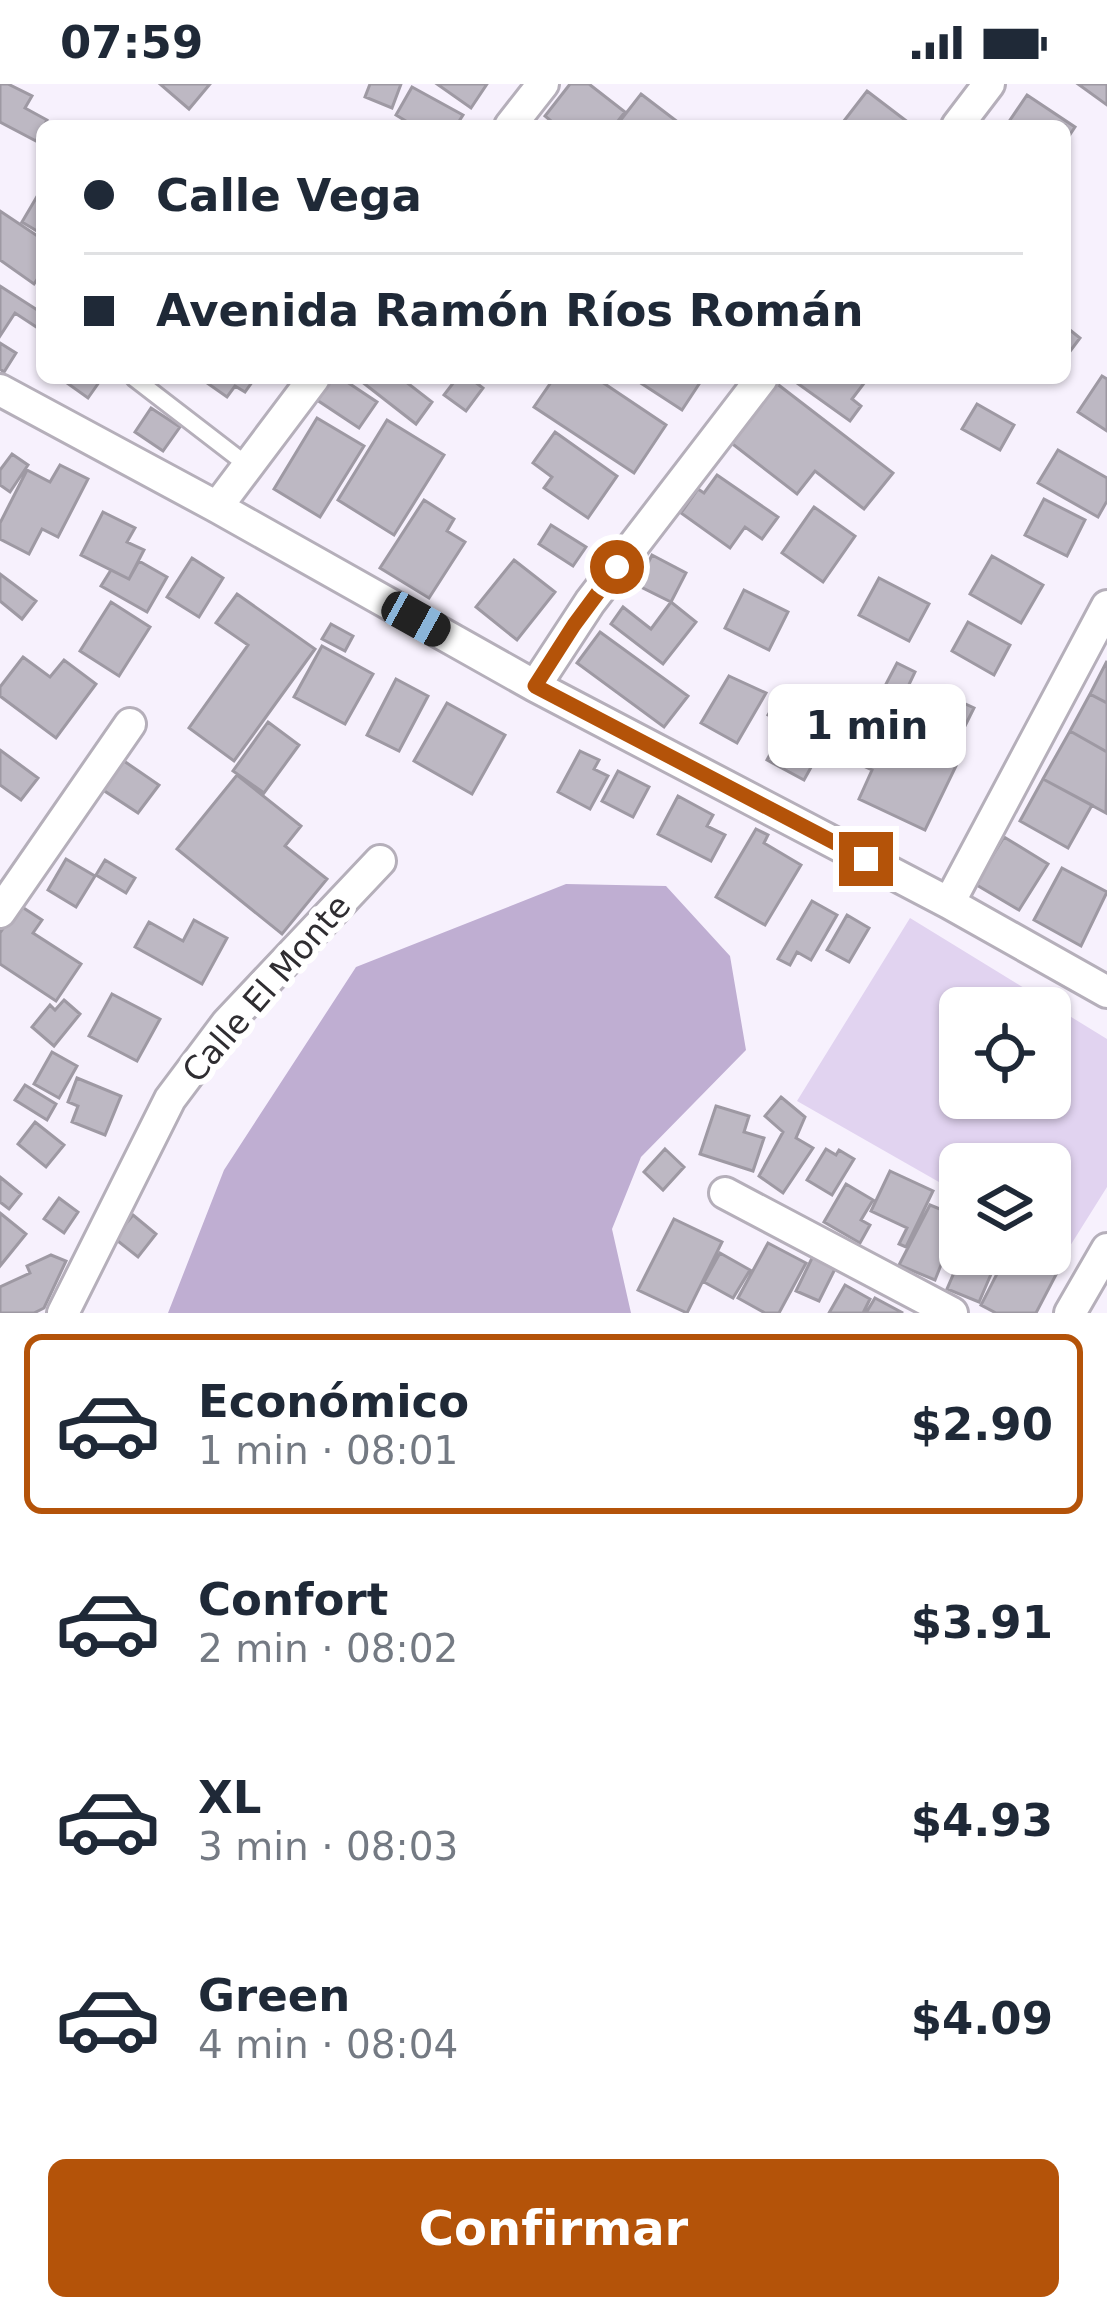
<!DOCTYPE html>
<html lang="es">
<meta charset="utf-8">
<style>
:root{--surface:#fff;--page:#f2f2f3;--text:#1f2937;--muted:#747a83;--line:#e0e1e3;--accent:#b45309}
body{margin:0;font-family:"DejaVu Sans",sans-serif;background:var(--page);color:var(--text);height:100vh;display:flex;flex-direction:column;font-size:45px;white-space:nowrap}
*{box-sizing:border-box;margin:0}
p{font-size:39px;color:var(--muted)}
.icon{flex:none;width:66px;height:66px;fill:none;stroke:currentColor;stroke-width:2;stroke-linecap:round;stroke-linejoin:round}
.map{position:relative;height:1229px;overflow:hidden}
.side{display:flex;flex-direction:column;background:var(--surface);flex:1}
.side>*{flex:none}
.top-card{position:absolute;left:36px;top:36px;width:1035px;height:264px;border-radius:18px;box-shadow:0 3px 9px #0004;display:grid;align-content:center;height:264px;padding:0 48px;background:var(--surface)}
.fabs{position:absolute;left:939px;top:903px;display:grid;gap:24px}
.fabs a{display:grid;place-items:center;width:132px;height:132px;border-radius:18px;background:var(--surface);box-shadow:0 3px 9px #0004;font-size:60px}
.end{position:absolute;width:54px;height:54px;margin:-27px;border:15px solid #b45309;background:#fff;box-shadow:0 0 0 6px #fff}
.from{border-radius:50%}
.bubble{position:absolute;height:84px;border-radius:18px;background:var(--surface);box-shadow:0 3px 9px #0004;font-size:39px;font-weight:600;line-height:84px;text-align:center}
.car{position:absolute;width:36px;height:72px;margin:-36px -18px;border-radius:15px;box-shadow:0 0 9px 3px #0007;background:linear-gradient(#222 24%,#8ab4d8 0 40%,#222 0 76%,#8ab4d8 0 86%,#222 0)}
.top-card b{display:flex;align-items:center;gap:42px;height:114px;font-size:45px}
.top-card b+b{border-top:3px solid var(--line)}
.top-card i{width:30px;height:30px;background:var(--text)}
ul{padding:21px 0 0;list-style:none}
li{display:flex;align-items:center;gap:36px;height:180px;margin:0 24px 18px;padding:0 24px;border:6px solid transparent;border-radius:18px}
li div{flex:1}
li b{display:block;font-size:45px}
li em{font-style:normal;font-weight:600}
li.on{border-color:var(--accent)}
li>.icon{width:108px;height:108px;stroke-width:1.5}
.action{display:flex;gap:24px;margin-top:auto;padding:24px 48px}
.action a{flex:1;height:138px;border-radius:18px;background:var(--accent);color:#fff;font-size:48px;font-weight:600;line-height:138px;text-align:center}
.status{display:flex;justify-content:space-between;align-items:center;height:84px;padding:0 60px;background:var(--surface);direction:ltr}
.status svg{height:33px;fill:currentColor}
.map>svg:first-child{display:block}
.green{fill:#e1d3f0;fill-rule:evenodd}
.forest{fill:#bfaed2}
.building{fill:#bdb8c3;stroke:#9e99a3;stroke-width:3}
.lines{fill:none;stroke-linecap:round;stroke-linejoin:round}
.lane-casing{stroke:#b5afba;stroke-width:21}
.street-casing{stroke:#b5afba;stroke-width:36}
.lane{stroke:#fff;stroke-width:15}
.street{stroke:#fff;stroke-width:30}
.route{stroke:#b45309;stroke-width:15}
.labels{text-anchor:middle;stroke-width:12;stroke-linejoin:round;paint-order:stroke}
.street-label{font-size:33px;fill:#2f2d31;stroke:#fff}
</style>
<div class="status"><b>07:59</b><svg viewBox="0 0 49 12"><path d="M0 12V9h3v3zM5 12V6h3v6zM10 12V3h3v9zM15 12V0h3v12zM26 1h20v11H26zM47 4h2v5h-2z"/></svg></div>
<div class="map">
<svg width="1107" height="1229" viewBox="0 0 1107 1229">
<rect width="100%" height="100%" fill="#f7f1fd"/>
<path class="green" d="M 910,834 L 1107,955 L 1107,1103 L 1065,1170 L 1050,1161 L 1050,1080 L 960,1080 L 960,1110 L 797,1017 ZM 960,924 L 1050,924 L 1050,1014 L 960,1014 Z"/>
<path class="forest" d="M 566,800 L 666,802 L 730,872 L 746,966 L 641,1073 L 612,1145 L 631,1229 L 168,1229 L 224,1086 L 356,883 Z"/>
<path class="building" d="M 0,0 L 8,0 L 32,12 L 25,24 L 47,36 L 36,57 L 0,38 Z
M 160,0 L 210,0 L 189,25 Z
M 370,0 L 401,0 L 392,24 L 365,13 Z
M 437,0 L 487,0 L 471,24 Z
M 570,0 L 589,0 L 625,28 L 614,42 L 557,42 L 545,32 Z
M 1078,0 L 1107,0 L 1107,21 Z
M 412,3 L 463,31 L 456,42 L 414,42 L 396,31 Z
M 867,7 L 913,42 L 840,42 Z
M 641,10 L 683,42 L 616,42 Z
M 1027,11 L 1075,43 L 1065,58 L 1065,42 L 1006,42 Z
M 42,104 L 42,150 L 22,138 Z
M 0,127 L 42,155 L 42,188 L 34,200 L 0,176 Z
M 0,202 L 42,229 L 41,246 L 15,229 L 0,252 Z
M 1065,242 L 1080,254 L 1065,274 Z
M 0,259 L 16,269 L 4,288 L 0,285 Z
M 1102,292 L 1107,295 L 1107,347 L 1078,328 Z
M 60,294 L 102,294 L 88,314 Z
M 200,294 L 255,294 L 245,308 L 235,302 L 227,313 Z
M 328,294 L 341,294 L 377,318 L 359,344 L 314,314 Z
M 357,294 L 401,294 L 432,318 L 416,340 Z
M 457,294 L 470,294 L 483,304 L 466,327 L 444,311 Z
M 554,294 L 596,294 L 666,341 L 634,389 L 534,323 Z
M 633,294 L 703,294 L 682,326 Z
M 790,294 L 868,294 L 852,315 L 861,322 L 850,337 Z
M 776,299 L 893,389 L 864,425 L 815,387 L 797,410 L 730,358 Z
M 977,320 L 1014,341 L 1000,366 L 962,345 Z
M 151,324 L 180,343 L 163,367 L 135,348 Z
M 317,334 L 364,362 L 320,433 L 274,405 Z
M 387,336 L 444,371 L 394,451 L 338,416 Z
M 555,348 L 617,392 L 588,434 L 544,404 L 552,393 L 533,379 Z
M 1058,366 L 1107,394 L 1107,417 L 1098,433 L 1038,399 Z
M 12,370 L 28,381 L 10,408 L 0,401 L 0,386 Z
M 60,381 L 88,395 L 58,453 L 42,445 L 29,470 L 0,455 L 0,439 L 27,386 L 50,398 Z
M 717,391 L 778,433 L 762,455 L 745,443 L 730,464 L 681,429 L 698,405 L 704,409 Z
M 1044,415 L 1085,436 L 1067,472 L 1025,451 Z
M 424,416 L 454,435 L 447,447 L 465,458 L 429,514 L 380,484 Z
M 814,423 L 855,452 L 823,498 L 782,469 Z
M 103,428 L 135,444 L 127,458 L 144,466 L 129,495 L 81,471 Z
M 551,441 L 586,463 L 573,482 L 539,460 Z
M 652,471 L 686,489 L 671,518 L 637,501 Z
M 992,472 L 1043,501 L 1021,539 L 970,510 Z
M 192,474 L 223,494 L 199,533 L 167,513 Z
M 514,476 L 555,508 L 517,556 L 476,523 Z
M 139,477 L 167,493 L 147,528 L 101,502 L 111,486 L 129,495 Z
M 0,490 L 36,517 L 22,535 L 0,517 Z
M 879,494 L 929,520 L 909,557 L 859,531 Z
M 744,506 L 788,528 L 769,566 L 725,544 Z
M 237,510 L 315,565 L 234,677 L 189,644 L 248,561 L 216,539 Z
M 111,518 L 150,543 L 119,592 L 80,567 Z
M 671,518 L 696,538 L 663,580 L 611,540 L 623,523 L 651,545 Z
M 968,538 L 1010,561 L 994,591 L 952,567 Z
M 331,540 L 353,552 L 345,567 L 322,555 Z
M 600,548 L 688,612 L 664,643 L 577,579 Z
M 322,562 L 373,590 L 345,640 L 294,613 Z
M 23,573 L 50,593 L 64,576 L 96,600 L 56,654 L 0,612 L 0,603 Z
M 1107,577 L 1107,619 L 1090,610 Z
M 897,579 L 915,588 L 905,609 L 886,600 Z
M 729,592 L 766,609 L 737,659 L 701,639 Z
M 396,595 L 428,612 L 399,667 L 367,651 Z
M 931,604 L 974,624 L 962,648 L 919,628 Z
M 1090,610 L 1107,619 L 1107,668 L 1070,647 Z
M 776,618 L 831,647 L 804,696 L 767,676 L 786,641 L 768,631 Z
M 447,619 L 505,651 L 472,710 L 414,677 Z
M 885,625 L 922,642 L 913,662 L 956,682 L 925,746 L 859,715 L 872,686 L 859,680 Z
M 268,638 L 299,661 L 264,709 L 233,687 Z
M 1070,647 L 1107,668 L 1106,729 L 1043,695 Z
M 0,666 L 38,694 L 21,716 L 0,701 Z
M 580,667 L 599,676 L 594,685 L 608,692 L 590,725 L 558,708 Z
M 121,675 L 159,701 L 138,729 L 100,704 Z
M 618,687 L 649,703 L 633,733 L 602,717 Z
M 237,691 L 301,742 L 285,762 L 327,795 L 282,850 L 177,765 Z
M 1043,695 L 1092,721 L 1068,764 L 1020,737 Z
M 678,712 L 713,731 L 707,742 L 725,751 L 711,777 L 658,750 Z
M 756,745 L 768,751 L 764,759 L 801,781 L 765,841 L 716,813 Z
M 1004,753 L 1048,780 L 1019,826 L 975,800 Z
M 66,775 L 95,792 L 76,823 L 48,806 Z
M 105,776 L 135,794 L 126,809 L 96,791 Z
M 1062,784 L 1107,808 L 1081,862 L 1034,836 Z
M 812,817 L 837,831 L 811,876 L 797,868 L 790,881 L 778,875 Z
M 19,821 L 42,836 L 33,849 L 81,880 L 56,917 L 0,880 L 0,849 Z
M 847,831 L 869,844 L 849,878 L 827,866 Z
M 194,836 L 227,854 L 202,900 L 135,863 L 149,838 L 183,857 Z
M 112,910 L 160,935 L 137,977 L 89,952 Z
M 64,916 L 80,930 L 54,962 L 32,943 L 50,921 L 55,926 Z
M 52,968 L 77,982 L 59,1014 L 34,1000 Z
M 77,994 L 121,1012 L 105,1051 L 72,1038 L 78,1022 L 68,1018 Z
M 25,1001 L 56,1020 L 47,1036 L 15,1016 Z
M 781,1013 L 805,1033 L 796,1054 L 813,1064 L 783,1109 L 759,1092 L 783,1048 L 765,1032 Z
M 716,1022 L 749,1032 L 744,1048 L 764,1054 L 753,1087 L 700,1070 Z
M 35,1038 L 64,1061 L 46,1083 L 18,1060 Z
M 665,1065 L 684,1083 L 663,1106 L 644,1088 Z
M 826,1065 L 836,1071 L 839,1066 L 854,1075 L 832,1111 L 807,1096 Z
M 890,1087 L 933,1107 L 906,1163 L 899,1160 L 907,1144 L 871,1127 Z
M 0,1093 L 21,1110 L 9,1125 L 0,1118 Z
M 846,1100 L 873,1116 L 861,1136 L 870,1141 L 860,1159 L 824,1138 Z
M 59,1114 L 78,1128 L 64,1149 L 44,1135 Z
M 930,1121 L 960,1133 L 935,1196 L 899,1181 Z
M 0,1129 L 26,1150 L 0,1182 Z
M 133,1131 L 156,1150 L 138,1173 L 114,1154 Z
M 674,1135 L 722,1158 L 687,1229 L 638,1206 Z
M 768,1159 L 806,1179 L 779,1229 L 765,1229 L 738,1214 Z
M 720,1169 L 750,1186 L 733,1214 L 704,1198 Z
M 814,1170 L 837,1181 L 819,1217 L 796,1207 Z
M 962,1170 L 987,1170 L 998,1174 L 979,1218 L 947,1205 Z
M 1020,1170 L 1036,1170 L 1060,1183 L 1036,1229 L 996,1229 L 981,1221 L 1003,1178 L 1014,1183 Z
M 51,1171 L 66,1177 L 44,1224 L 34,1229 L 0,1229 L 0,1203 L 30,1189 L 27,1182 Z
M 845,1201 L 870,1215 L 863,1229 L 829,1229 Z
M 875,1214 L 903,1229 L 866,1229 Z"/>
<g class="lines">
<g class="lane-casing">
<path id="lane" d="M 134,294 L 247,381"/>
</g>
<g class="street-casing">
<path id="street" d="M 510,42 L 543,0
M 957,42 L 989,0
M 0,306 L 217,423 L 535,602 L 949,819 L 1107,908
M 217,423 L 314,294
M 535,602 L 590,518 L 762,294
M 949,819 L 1107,522
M 0,828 L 130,640
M 725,1109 L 952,1229
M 63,1229 L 170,1015 L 227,939 L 380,777
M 1070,1229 L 1107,1165"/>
</g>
<use href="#lane" class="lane"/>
<use href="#street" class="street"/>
</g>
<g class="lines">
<path class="route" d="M 617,483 L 574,541 L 535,602 L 866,775"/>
</g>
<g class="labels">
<g class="street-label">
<text transform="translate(266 904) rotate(-49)" y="12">Calle El Monte</text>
</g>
</g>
</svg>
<div class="fabs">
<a><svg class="icon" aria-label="locate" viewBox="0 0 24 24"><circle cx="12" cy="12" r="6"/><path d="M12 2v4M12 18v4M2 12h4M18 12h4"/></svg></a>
<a><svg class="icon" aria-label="layers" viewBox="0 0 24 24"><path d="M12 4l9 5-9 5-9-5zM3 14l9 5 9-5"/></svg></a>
</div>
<i class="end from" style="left:617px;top:483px"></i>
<i class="end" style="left:866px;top:775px"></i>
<div class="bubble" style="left:768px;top:600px;width:198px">1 min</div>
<i class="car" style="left:416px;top:535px;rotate:119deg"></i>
<div class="top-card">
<b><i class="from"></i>Calle Vega</b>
<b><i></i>Avenida Ramón Ríos Román</b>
</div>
</div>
<section class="side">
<ul>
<li class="on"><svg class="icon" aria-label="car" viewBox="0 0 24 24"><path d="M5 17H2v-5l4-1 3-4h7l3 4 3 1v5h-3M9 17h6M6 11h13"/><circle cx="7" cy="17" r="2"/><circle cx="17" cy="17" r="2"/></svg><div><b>Económico</b><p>1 min · 08:01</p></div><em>$2.90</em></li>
<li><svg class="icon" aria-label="car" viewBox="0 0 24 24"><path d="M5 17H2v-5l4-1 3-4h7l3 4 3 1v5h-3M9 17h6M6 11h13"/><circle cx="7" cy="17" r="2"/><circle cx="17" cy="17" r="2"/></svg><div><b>Confort</b><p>2 min · 08:02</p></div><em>$3.91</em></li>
<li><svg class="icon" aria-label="car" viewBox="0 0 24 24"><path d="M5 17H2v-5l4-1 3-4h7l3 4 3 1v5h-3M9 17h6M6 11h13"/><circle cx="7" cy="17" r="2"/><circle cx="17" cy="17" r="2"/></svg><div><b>XL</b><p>3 min · 08:03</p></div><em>$4.93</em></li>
<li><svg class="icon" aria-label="car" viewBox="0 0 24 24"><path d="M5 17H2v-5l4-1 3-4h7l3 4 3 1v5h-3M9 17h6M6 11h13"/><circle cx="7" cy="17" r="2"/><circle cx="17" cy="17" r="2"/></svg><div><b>Green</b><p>4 min · 08:04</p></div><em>$4.09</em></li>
</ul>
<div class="action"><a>Confirmar</a></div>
</section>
